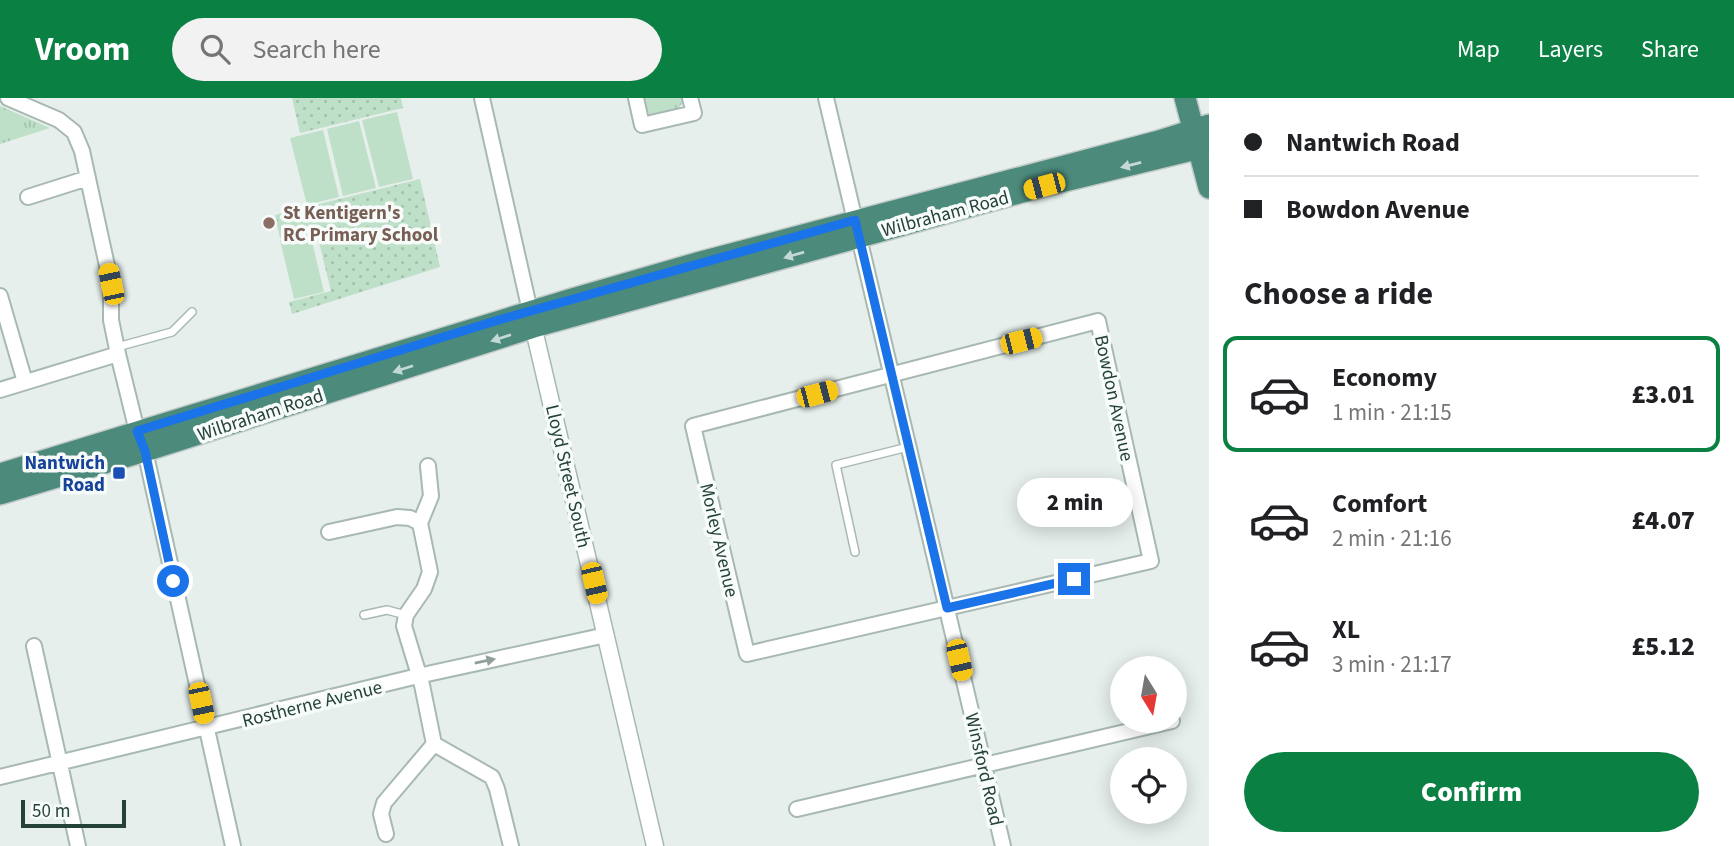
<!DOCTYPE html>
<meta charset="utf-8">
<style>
:root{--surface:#fff;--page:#f2f2f2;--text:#202124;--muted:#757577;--line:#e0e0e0;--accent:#0b8043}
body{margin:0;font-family:"Source Sans 3",sans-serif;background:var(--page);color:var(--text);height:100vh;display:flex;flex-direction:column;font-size:26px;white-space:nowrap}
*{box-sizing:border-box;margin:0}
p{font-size:23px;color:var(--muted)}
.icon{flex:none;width:38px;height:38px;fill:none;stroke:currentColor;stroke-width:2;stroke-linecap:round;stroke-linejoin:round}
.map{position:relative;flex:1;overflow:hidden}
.sheet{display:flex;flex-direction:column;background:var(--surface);width:525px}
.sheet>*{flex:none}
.guide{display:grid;align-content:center;height:154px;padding:0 35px;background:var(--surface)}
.needle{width:46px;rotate:169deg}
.controls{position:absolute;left:1110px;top:558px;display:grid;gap:14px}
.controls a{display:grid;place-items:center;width:77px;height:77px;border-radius:50%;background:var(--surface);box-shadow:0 4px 18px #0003;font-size:35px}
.scale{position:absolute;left:21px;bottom:18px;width:105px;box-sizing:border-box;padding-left:7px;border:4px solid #24423a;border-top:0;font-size:19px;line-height:24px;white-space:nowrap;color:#24423a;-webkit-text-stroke:5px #f7fbf9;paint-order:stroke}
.end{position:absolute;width:32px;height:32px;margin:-16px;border:9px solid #1a73e8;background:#fff;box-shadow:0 0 0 4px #fff}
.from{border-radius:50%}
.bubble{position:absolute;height:49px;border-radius:24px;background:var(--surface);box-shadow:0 4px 18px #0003;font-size:23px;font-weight:800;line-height:49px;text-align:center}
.car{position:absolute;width:21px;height:42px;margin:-21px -10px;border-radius:9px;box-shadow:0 0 5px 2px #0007;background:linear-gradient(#f5c518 24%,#345 0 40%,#f5c518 0 76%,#345 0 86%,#f5c518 0)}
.guide b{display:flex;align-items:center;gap:24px;height:66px;font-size:26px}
.guide b+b{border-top:2px solid var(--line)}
.guide i{width:18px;height:18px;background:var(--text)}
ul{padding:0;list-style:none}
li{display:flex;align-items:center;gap:21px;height:116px;margin:0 14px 10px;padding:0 21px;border:4px solid transparent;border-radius:14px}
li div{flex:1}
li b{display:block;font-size:26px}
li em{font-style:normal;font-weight:800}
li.on{border-color:var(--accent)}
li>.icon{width:63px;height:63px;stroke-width:1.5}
h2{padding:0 35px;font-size:32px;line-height:84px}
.cta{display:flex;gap:14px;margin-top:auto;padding:14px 35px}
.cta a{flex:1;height:80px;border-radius:42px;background:var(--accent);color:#fff;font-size:28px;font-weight:800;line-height:80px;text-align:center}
header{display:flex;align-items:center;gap:42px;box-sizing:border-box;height:98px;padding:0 35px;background:var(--accent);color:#fff}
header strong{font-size:33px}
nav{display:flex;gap:38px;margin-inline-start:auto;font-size:24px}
.search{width:490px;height:63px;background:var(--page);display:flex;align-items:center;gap:18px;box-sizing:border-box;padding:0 24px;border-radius:38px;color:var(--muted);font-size:26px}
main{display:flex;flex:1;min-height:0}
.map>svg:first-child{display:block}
.grass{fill:url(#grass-tufts)}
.park{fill:url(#park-dots)}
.pitch{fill:#bfe0c8}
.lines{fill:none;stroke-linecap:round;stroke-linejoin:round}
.service-casing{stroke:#a8b8b2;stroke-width:10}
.minor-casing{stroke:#a8b8b2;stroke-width:18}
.tertiary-casing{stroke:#a8b8b2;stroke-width:19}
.trunk-casing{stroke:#c2cac8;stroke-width:24}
.service{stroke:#fff;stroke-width:7}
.minor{stroke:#fff;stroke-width:14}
.tertiary{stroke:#fff;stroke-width:16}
.trunk{stroke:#4c8a7c;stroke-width:21}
.oneway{fill:#c4d9d4}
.oneway2{fill:#92a09c}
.route{stroke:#1a73e8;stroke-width:9}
.education-dot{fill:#8d6e63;stroke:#f7fbf9;stroke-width:2.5}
.transit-dot{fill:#1a4fb4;stroke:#f7fbf9;stroke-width:2.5}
.labels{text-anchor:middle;stroke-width:7;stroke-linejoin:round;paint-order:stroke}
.education-label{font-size:19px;font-weight:bold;fill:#785e54;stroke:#f7fbf9;text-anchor:start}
.street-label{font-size:19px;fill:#24423a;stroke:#f7fbf9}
.transit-label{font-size:19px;font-weight:bold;fill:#164399;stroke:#f7fbf9;text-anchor:end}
</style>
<header>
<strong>Vroom</strong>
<div class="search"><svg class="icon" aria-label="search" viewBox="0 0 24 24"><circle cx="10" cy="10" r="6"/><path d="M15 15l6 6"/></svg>Search here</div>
<nav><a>Map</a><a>Layers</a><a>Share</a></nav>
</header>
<main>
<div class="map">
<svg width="1209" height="748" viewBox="0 0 1209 748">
<defs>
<pattern id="grass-tufts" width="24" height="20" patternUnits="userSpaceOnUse" patternTransform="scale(1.75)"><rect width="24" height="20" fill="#bfe0c8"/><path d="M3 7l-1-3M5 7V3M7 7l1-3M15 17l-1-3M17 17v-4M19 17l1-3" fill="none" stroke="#a4c1ad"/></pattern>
<pattern id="park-dots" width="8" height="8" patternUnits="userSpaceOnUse" patternTransform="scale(1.75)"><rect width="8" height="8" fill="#bfe0c8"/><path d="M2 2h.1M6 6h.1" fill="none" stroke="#a4c1ad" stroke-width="1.8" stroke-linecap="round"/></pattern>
</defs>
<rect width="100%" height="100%" fill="#e6efeb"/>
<path class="grass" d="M 641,0 L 682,0 L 683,4 L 676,13 L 654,19 L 644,12 Z
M 0,8 L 50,30 L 0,46 Z"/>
<path class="park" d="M 292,0 L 401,0 L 403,10 L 300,35 Z
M 420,81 L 440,169 L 292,216 L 289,204 L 331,193 L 316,132 L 280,140 L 275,117 Z"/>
<path class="pitch" d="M 397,14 L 413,81 L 379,89 L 362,22 Z
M 359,23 L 376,90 L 343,98 L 327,31 Z
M 323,32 L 339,99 L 307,107 L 290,40 Z
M 310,135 L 324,194 L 294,201 L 280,142 Z"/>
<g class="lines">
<g class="service-casing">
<path id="service" d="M 117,249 L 172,234 L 192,214
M 855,454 L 836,367 L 908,349
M 364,517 L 387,512 L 406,517"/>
</g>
<g class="minor-casing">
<path id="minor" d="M 8,0 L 59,22 L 74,34 L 82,53 L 111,186 L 111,222 L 118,256 L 137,333 L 145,353 L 233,748
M 482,0 L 530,213
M 636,0 L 642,27 L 694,15 L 690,0
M 826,0 L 1003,748
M 28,99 L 88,80
M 0,198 L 25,284
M 1098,223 L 1151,463 L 747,556 L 693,328 Z
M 0,292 L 118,256
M 329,434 L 397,419 L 410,420 L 420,425 L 431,398 L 428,368
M 34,548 L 78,748
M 434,646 L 492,679 L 497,691 L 511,748
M 0,679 L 418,578 L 606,537
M 797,711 L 1172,623
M 386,736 L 381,716 L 384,705 L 434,646 L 422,587 L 404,528 L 406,517 L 424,491 L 430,474 L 420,425"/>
</g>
<g class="tertiary-casing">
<path id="tertiary" d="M 531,219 L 655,748"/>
</g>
<g class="trunk-casing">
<path id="trunk" d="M 1185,0 L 1209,90
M 0,376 L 572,201 L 697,165 L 1159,43 L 1209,27
M 0,396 L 145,353 L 534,229 L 1044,88 L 1209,48"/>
</g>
<use href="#service" class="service"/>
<use href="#minor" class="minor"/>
<use href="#tertiary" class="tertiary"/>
<use href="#trunk" class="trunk"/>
</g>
<defs><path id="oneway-solid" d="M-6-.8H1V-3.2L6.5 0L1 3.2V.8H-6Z" transform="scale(1.75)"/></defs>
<g class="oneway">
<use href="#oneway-solid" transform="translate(1131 67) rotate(166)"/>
<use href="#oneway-solid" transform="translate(794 157) rotate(164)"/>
<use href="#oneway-solid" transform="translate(501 240) rotate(162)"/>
<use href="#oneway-solid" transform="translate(403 271) rotate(162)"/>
</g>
<use class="oneway2" href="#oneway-solid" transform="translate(485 563) rotate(-12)"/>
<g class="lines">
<path class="route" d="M 173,483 L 145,353 L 137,333 L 502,221 L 855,122 L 947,510 L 1074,481"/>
</g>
<circle class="education-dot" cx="269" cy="125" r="7"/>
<rect class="transit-dot" x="112" y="368" width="14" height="14" rx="3.5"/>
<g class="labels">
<g class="education-label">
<text x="283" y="121">St Kentigern's<tspan x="283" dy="22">RC Primary School</tspan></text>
</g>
<g class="street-label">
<text transform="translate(945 115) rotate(-15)" y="7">Wilbraham Road</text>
<text transform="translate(1115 300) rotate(78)" y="7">Bowdon Avenue</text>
<text transform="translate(260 316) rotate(-18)" y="7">Wilbraham Road</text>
<text transform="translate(569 378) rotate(77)" y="7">Lloyd Street South</text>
<text transform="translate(720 442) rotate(77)" y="7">Morley Avenue</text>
<text transform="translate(312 605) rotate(-14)" y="7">Rostherne Avenue</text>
<text transform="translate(985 671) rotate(77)" y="7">Winsford Road</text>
</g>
<g class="transit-label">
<text x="105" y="371">Nantwich<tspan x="105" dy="22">Road</tspan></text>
</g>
</g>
</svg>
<div class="controls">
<a><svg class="needle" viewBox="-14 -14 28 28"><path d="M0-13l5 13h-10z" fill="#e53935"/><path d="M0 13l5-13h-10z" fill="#757577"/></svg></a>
<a><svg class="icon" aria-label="locate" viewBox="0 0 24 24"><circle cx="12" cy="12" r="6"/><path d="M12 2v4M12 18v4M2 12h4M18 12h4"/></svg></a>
</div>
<div class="scale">50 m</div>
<i class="end from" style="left:173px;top:483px"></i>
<i class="end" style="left:1074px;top:481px"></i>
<div class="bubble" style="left:1017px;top:380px;width:116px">2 min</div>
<i class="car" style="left:1044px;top:88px;rotate:255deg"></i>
<i class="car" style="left:111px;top:186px;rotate:348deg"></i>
<i class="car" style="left:1021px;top:243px;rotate:76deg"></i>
<i class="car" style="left:817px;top:296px;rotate:75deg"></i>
<i class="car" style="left:594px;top:485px;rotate:167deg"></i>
<i class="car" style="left:959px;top:562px;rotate:167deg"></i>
<i class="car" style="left:201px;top:605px;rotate:168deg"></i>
</div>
<section class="sheet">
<div class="guide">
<b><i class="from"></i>Nantwich Road</b>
<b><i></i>Bowdon Avenue</b>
</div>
<h2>Choose a ride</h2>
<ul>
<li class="on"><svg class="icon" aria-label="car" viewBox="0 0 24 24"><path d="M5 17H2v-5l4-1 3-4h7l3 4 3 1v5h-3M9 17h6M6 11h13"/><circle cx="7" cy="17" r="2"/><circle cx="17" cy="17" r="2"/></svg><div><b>Economy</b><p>1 min · 21:15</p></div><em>£3.01</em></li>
<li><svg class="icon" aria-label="car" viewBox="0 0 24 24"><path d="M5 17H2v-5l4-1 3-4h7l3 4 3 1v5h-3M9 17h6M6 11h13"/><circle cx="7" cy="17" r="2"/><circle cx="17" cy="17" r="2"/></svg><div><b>Comfort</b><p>2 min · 21:16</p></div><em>£4.07</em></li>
<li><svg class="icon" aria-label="car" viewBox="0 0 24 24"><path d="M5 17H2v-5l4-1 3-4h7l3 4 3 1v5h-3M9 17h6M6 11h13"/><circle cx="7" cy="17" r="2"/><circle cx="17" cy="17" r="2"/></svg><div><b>XL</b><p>3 min · 21:17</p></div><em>£5.12</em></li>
</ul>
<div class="cta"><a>Confirm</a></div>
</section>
</main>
